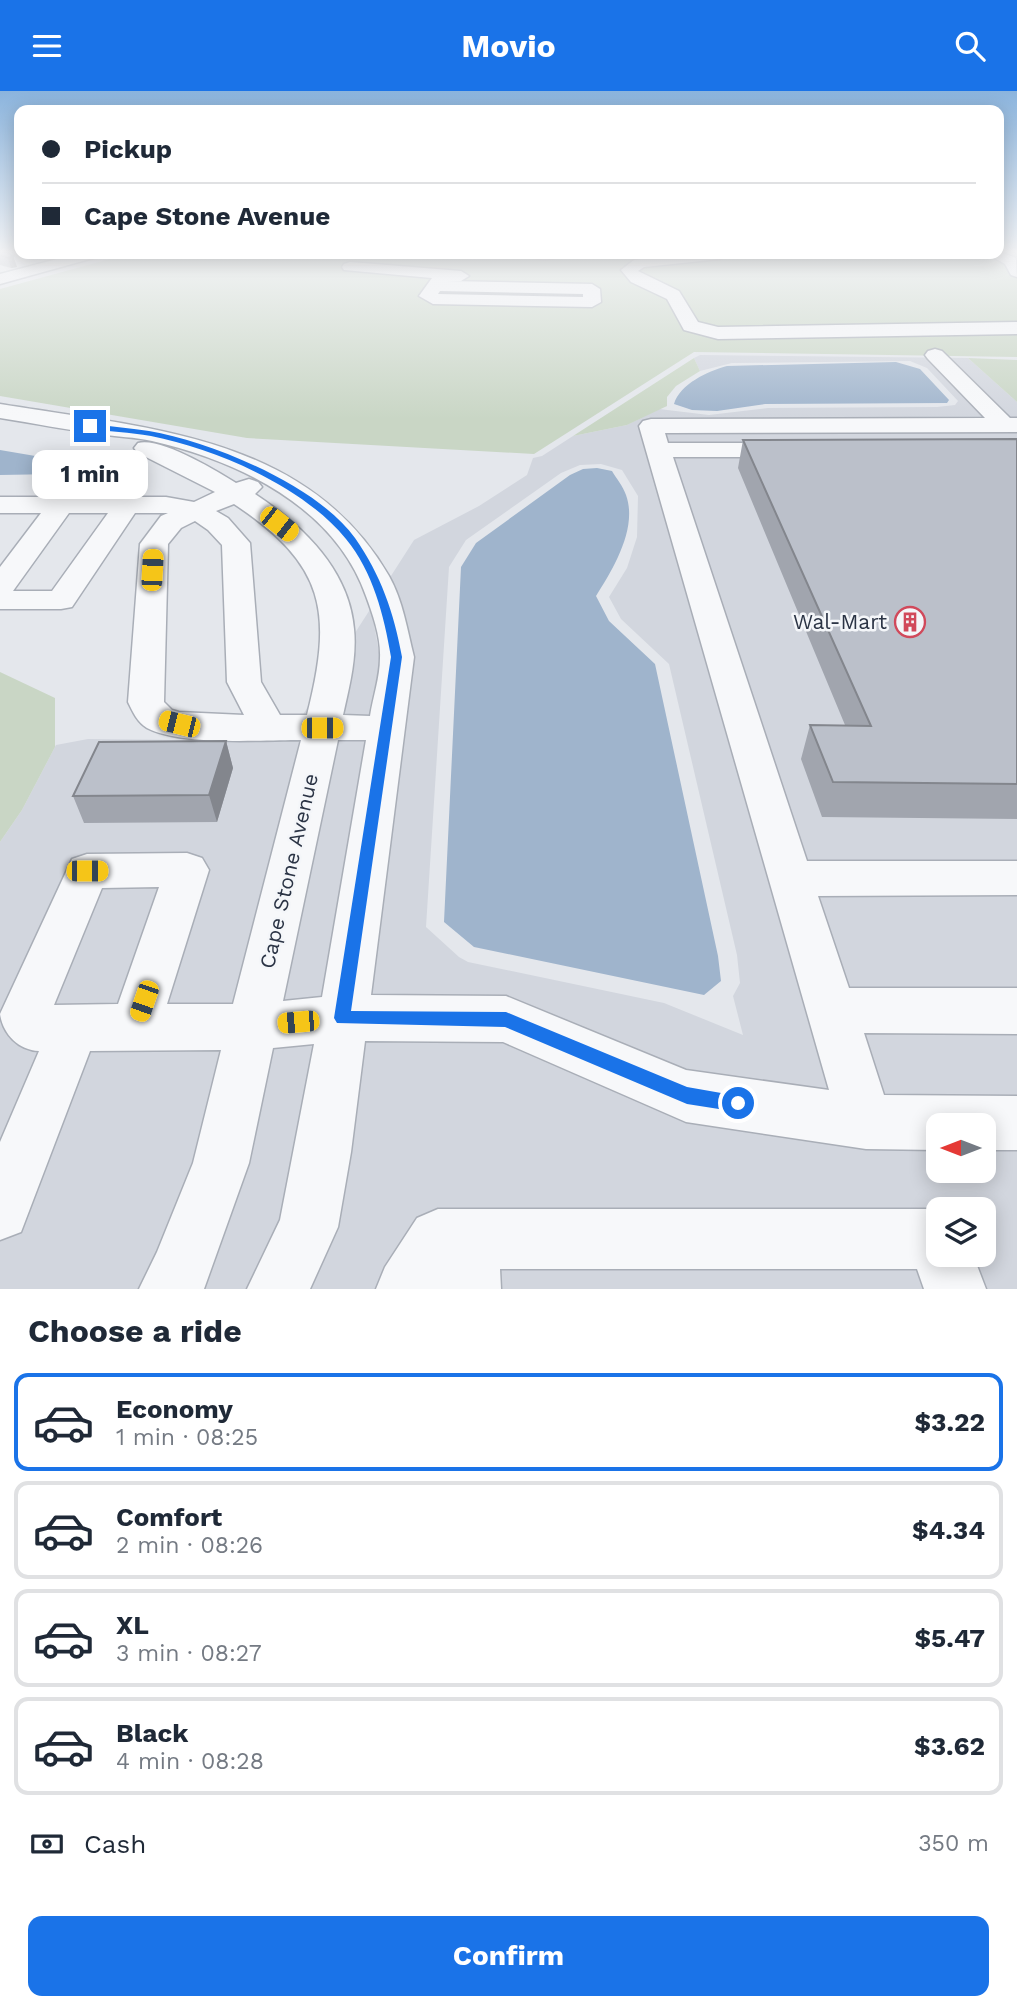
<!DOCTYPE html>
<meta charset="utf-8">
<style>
:root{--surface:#fff;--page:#f2f2f3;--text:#1f2937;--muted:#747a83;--line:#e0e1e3;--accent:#1a73e8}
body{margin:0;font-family:"Work Sans",sans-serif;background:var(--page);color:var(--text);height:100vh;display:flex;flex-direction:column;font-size:26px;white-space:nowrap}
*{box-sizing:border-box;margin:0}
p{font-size:23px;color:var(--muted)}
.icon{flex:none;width:38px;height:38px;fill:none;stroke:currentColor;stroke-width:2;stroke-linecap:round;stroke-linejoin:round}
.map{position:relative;height:1198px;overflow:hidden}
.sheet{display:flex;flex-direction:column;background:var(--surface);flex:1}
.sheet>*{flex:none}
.top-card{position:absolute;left:14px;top:14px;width:990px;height:154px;border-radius:14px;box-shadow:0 4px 18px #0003;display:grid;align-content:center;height:154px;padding:0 28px;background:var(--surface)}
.needle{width:46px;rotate:270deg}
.buttons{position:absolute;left:926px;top:1022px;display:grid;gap:14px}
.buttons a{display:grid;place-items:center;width:70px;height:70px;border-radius:14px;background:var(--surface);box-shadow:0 4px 18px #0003;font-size:35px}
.end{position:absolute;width:32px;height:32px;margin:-16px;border:9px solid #1a73e8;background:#fff;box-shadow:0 0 0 4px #fff}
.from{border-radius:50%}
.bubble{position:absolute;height:49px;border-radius:14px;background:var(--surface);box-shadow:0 4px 18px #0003;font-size:23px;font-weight:700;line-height:49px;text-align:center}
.car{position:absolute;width:21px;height:42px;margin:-21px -10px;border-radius:9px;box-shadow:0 0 5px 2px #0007;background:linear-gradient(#f5c518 24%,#345 0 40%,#f5c518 0 76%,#345 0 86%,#f5c518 0)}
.top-card b{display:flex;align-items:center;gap:24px;height:66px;font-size:26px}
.top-card b+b{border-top:2px solid var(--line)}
.top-card i{width:18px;height:18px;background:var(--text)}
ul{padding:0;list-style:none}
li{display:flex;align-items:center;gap:21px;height:98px;margin:0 14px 10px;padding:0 14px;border:4px solid var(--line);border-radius:14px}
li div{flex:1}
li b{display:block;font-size:26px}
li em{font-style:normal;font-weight:700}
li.on{border-color:var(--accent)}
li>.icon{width:63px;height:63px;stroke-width:1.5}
h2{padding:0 28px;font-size:32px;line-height:84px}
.pay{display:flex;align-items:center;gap:18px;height:77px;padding:0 28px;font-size:26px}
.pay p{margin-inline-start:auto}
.primary-button{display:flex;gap:14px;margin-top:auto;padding:14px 28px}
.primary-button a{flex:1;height:80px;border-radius:14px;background:var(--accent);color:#fff;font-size:28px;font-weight:700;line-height:80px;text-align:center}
header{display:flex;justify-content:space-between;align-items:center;height:91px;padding:0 28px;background:var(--accent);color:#fff;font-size:32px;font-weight:700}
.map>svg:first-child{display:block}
.built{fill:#d2d6de;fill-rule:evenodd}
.green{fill:#c9d6c5}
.water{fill:#9fb4cc}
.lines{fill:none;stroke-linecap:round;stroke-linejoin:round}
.minor-casing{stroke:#a9aeb7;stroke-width:3}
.minor{fill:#f7f8fa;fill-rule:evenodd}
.wall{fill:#a1a5ae}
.shaded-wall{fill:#83868d}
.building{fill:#bbc0ca;stroke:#83868d;stroke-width:2}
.route{fill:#1a73e8}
.labels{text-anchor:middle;stroke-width:5;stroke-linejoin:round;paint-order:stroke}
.poi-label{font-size:21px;fill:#2b3445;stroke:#f4f6f9;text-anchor:end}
.street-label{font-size:21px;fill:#2b3445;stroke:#f4f6f9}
</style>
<header><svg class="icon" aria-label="menu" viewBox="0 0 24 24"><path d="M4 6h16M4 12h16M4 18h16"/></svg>Movio<svg class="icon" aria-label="search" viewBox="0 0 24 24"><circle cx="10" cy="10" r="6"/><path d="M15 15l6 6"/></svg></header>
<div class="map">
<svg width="1017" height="1198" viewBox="0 0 1017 1198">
<rect width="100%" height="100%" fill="#e4e7ec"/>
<path class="built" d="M 700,264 L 968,267 L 1017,311 L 1017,1198 L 309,1198 L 333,1144 L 412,566 L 404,521 L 389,488 L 414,449 L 479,415 L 527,384 L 533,367 L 542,365 L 573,345 L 627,334 L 659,318 L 709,324 L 768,317 L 937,316 L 955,314 L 958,310 L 927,277 L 910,270 L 732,272 L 700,280 L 694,267 ZM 601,373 L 622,379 L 638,405 L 637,446 L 627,477 L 609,506 L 621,528 L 669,573 L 737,864 L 740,892 L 733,905 L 743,944 L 664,912 L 468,871 L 459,866 L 426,836 L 449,476 L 466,449 L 561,382 L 580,374 ZM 938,1034 L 984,1034 L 984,1080 L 938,1080 ZM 938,1118 L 984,1118 L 984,1164 L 938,1164 Z
M 371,517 L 380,567 L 296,1060 L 280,1131 L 247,1198 L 201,1198 L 209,1184 L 248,1072 L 353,545 Z
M 310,612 L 195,1070 L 154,1174 L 138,1198 L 0,1198 L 0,751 L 22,719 L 56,654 L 88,648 L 287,650 Z"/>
<path class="green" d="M 999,161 L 1017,161 L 1017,266 L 694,261 L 534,363 L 247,347 L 0,305 L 0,198 L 128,163 L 406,163 L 473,169 L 614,166 L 634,163 L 999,163 Z
M 694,267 L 700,280 L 676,295 L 667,306 L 667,315 L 627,334 L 573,345 Z
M 968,267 L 1017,269 L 1017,311 Z
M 0,581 L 55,607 L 55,656 L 22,719 L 0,751 Z"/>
<path class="water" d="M 896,271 L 920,278 L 949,309 L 947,312 L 765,313 L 717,320 L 692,319 L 674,313 C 680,293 708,280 727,275 Z
M 0,359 L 47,367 L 69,376 L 57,383 L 0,384 Z
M 597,377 L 612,380 C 616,387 623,395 626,404 C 638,437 613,478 596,505 L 609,530 L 655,573 L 718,865 L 721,890 L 704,904 L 474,856 L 444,831 L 461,476 L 476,452 L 570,384 L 583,378 Z"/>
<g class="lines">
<g class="minor-casing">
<path id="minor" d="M 999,161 L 1016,167 L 1017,186 L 1011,184 L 1005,173 L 987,163 L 999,163 Z
M 76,163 L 100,163 L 97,166 L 0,193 L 0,183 Z
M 529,163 L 561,163 C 554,170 536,170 529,163 Z
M 681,163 L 728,163 L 720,168 L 644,176 L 638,180 L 679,200 L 698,231 L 718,236 L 1017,231 L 1017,243 L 718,248 L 684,239 L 667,208 L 631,191 L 621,179 L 634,169 Z
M 350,171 L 461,180 L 469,185 L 461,190 L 447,190 L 592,193 L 600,198 L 601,211 L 592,216 L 433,213 L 419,205 L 432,187 L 344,179 L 342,176 L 344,173 ZM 440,200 L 583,203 L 583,206 L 438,203 Z
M 935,258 L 942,260 L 1010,327 L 1017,327 L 1017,341 L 665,342 L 668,352 L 744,352 L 753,354 L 756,359 L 753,364 L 744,366 L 673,366 L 807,770 L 1017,770 L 1017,804 L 818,805 L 849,897 L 1017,897 L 1017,943 L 864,942 L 884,1004 L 1017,1005 L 1017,1059 L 984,1059 L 984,1034 L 938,1034 L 938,1059 L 866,1058 L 686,1031 L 503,951 L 365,950 L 351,1061 L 338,1136 L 310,1198 L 247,1198 L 280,1129 L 314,953 L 273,957 L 249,1072 L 204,1198 L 139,1198 L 157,1161 L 193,1072 L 221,959 L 90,960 L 21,1141 L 0,1149 L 0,1051 L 39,960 C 18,959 3,943 0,923 L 72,768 L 87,763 L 187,762 L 202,767 L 209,779 L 167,913 L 233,913 L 301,649 C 260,649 182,655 147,637 C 137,631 133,621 128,611 L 140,453 L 161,425 L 168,422 L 135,422 L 72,516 L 61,518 L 0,518 L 0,476 L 41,422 L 0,422 L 0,406 L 166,406 L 194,411 L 215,401 L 138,362 L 134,357 L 138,352 C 161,346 215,379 236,392 L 249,388 L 258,391 L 262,396 L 255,403 C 302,434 349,478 354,538 C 357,567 349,597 343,624 L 370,625 C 373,606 380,586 380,567 C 381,547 373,524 366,505 C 335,416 239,370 152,350 C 135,346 117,346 99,343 C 66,339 33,332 0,327 L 0,313 C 143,337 307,343 389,485 C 403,510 407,538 414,566 L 371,904 L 506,905 L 686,979 L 829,999 L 639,335 L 643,330 L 651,328 L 985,327 L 928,268 L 925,264 L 928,260 ZM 234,413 C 326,474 333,521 307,624 L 280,624 L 261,591 L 250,452 L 228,427 L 216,420 ZM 69,422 L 108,422 L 52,500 L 13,500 ZM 195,430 L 208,439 L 222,454 L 227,591 L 244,624 L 179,621 L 172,619 L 164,611 L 168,453 L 181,437 ZM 338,649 L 366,649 L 322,906 L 283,910 ZM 159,796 L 118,913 L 54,914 L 102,797 Z
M 438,1118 L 938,1118 L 938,1164 L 973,1164 L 986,1198 L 924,1198 L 917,1178 L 500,1178 L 501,1198 L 376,1198 L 385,1176 L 417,1127 Z"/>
</g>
<use href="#minor" class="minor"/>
</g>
<path class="wall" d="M 0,161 L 13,165 L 17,176 L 11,177 L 0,174 Z
M 1017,348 L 1017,728 L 822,726 L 801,668 L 810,634 L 845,634 L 738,377 L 743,349 Z
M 226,650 L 233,677 L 217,731 L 84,732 L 73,705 Z"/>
<path class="shaded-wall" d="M 13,165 L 17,176 L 11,177 L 8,167 Z
M 226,650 L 233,677 L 217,731 L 209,704 Z"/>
<path class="building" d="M 0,161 L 7,161 L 13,165 L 8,167 L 0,164 Z
M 1017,348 L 1017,693 L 833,691 L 810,634 L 871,635 L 743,349 Z
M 226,650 L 209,704 L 73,705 L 99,651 Z"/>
<linearGradient id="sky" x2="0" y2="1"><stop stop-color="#8bb4dd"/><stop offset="0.49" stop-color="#f3f4f6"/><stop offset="1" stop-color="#f3f4f6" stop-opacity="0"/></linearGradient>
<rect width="1017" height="328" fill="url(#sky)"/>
<path class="route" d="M 90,333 C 109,335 129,337 149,340 C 212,351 317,394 355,447 C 381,484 394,522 402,566 L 351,920 L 506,921 L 687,996 L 744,1006 L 746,1012 L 744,1018 L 738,1021 L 687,1013 L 505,936 L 337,932 L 334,927 L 391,566 C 384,524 373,481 346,448 C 303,395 216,358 151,345 C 130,341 108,341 87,337 Z"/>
<defs>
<g id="building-ring" transform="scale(1.575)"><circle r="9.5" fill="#f4f6f9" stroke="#d1495b" stroke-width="1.5"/><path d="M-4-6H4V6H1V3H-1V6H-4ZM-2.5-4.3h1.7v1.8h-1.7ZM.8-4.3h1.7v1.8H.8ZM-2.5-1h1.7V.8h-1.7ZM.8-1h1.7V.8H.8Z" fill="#d1495b"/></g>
</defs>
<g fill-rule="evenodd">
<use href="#building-ring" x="910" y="531"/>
</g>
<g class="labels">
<g class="poi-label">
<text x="887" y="538">Wal-Mart</text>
</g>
<g class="street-label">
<text transform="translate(289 780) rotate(-77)" y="7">Cape Stone Avenue</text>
</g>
</g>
</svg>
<div class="buttons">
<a><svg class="needle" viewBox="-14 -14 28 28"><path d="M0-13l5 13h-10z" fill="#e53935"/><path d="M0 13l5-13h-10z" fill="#747a83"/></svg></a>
<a><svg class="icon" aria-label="layers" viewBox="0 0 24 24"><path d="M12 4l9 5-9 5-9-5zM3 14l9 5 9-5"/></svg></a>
</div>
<i class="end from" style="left:738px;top:1012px"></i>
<i class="end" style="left:90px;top:335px"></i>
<div class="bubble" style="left:32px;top:359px;width:116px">1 min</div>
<i class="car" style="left:279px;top:433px;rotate:128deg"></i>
<i class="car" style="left:152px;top:479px;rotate:3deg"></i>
<i class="car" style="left:179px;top:633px;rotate:284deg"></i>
<i class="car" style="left:322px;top:637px;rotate:90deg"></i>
<i class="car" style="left:87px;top:780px;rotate:90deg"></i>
<i class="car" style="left:144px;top:910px;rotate:199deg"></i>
<i class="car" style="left:298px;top:931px;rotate:265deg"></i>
<div class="top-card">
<b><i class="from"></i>Pickup</b>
<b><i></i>Cape Stone Avenue</b>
</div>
</div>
<section class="sheet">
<h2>Choose a ride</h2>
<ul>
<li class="on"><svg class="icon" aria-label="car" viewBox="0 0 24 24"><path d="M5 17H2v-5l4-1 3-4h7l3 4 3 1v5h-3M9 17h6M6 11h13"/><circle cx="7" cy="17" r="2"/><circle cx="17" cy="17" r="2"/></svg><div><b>Economy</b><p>1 min · 08:25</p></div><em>$3.22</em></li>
<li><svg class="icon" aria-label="car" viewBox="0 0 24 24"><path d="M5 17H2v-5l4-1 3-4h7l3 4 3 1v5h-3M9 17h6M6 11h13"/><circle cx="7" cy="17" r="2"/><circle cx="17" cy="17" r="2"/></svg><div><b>Comfort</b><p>2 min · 08:26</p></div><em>$4.34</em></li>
<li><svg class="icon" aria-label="car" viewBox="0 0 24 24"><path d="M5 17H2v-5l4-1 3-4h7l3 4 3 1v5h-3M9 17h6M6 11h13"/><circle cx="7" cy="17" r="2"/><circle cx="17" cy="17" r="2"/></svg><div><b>XL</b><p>3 min · 08:27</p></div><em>$5.47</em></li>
<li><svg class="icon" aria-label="car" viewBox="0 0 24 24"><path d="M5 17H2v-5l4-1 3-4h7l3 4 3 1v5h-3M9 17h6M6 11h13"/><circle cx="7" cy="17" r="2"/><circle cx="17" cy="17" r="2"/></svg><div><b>Black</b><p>4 min · 08:28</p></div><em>$3.62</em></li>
</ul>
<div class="pay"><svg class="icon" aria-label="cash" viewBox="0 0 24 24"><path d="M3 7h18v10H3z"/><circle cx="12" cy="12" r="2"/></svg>Cash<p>350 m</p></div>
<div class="primary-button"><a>Confirm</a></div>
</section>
